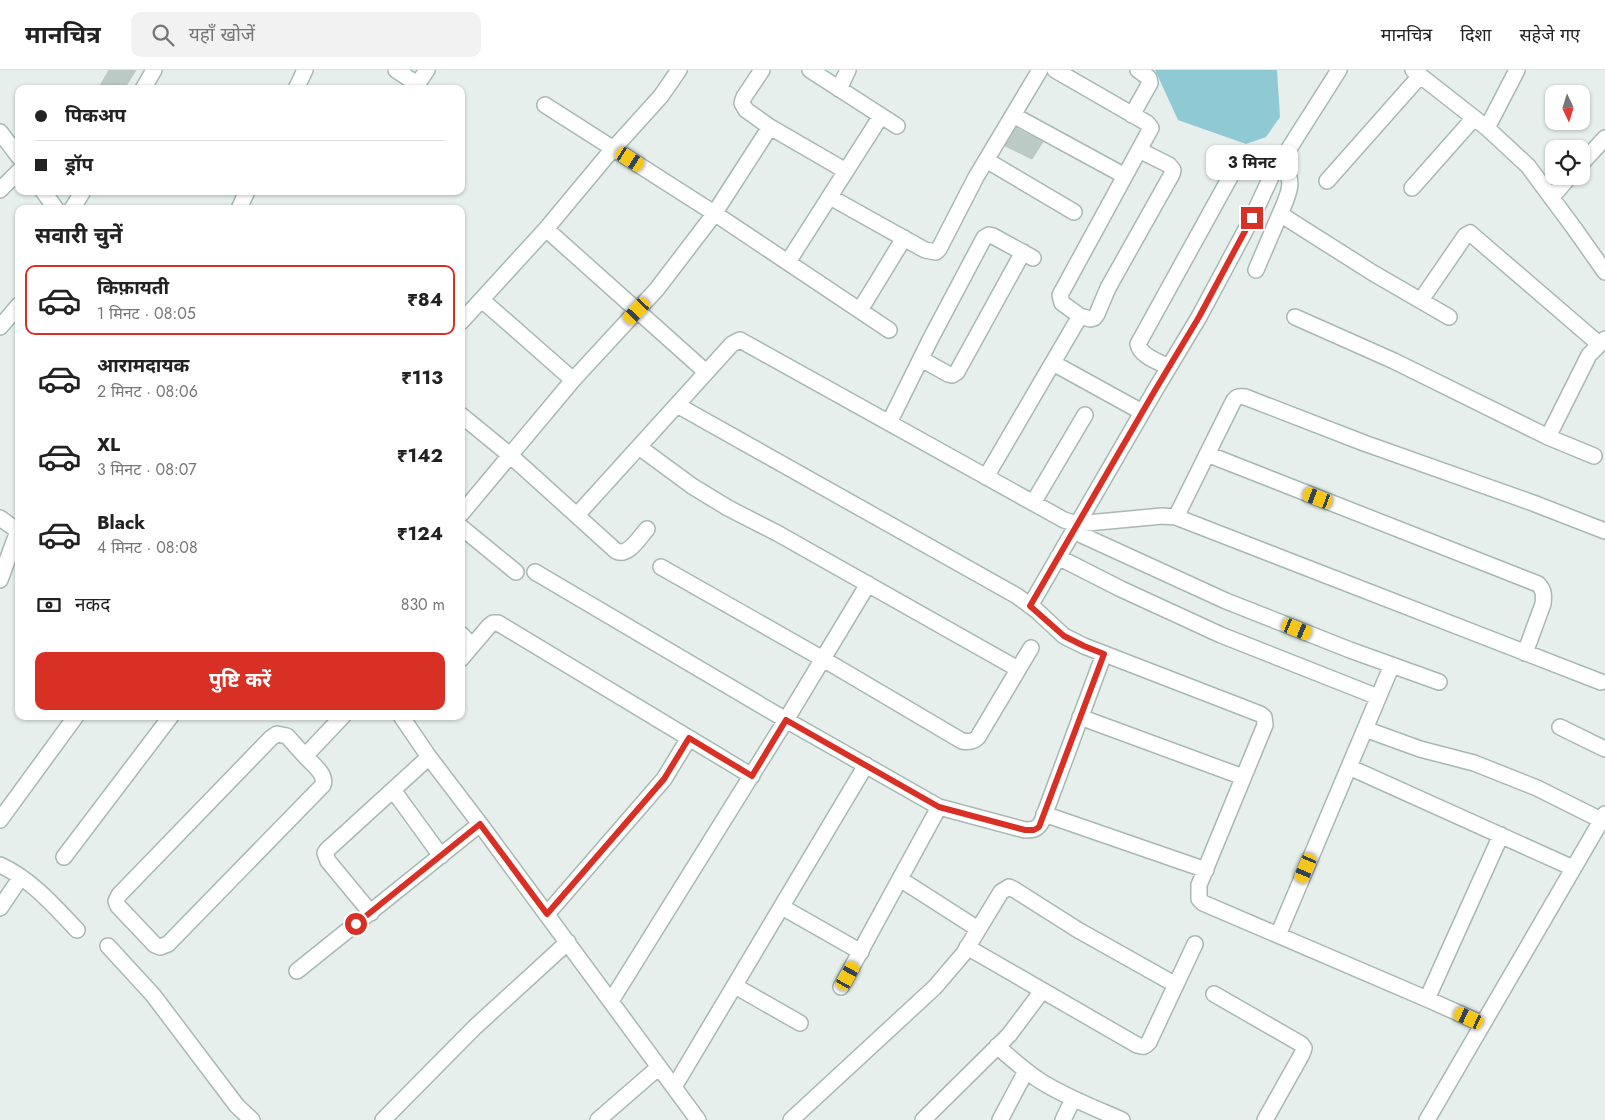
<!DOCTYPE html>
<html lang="hi">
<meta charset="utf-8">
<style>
:root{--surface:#fff;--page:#f2f2f2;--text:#222;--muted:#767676;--line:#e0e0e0;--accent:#d93025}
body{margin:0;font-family:Jost,"Noto Sans Devanagari",sans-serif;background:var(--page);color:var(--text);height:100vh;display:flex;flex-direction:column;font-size:19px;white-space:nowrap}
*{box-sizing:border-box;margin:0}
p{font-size:16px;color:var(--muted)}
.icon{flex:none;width:28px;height:28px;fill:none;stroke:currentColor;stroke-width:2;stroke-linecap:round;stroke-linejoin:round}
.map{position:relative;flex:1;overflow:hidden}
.drawer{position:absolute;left:15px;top:135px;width:450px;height:515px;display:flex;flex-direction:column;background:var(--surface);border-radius:10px;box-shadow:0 1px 4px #0004}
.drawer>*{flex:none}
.banner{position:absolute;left:15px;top:15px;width:450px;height:110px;border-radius:10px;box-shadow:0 1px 4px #0004;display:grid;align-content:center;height:110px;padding:0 20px;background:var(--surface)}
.needle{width:32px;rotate:176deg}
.tools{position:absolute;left:1545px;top:15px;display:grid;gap:10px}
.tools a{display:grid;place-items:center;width:45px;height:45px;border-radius:10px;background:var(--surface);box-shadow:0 1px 4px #0004;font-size:25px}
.end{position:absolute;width:22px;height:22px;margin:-11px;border:6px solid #d93025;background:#fff;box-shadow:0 0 0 2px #fff}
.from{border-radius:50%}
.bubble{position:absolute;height:35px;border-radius:10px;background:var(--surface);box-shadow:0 1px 4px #0004;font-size:16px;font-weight:700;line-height:35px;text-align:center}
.car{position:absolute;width:15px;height:30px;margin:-15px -8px;border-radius:6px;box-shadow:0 0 4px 1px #0007;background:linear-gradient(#f5c518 24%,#345 0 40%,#f5c518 0 76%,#345 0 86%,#f5c518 0)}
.banner b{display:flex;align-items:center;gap:18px;height:48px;font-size:19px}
.banner b+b{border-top:1px solid var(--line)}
.banner i{width:12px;height:12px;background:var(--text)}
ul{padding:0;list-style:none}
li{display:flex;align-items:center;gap:15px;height:70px;margin:0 10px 8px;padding:0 10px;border:2px solid transparent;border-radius:10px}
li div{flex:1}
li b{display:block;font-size:19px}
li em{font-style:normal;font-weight:700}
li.selected{border-color:var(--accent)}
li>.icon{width:45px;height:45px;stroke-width:1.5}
h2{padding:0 20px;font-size:22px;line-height:60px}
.pay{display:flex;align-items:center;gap:12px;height:55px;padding:0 20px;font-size:19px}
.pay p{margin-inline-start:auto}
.cta{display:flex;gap:10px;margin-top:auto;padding:10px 20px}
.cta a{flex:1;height:58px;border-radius:10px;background:var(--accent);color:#fff;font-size:20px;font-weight:700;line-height:58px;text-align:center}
header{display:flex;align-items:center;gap:30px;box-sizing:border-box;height:70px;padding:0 25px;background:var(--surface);border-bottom:1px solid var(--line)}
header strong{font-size:24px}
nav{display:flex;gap:28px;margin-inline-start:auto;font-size:18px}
.search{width:350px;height:45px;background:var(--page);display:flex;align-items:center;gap:12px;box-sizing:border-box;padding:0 18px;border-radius:10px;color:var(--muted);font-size:19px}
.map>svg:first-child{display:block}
.water{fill:#8ec9d4}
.building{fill:#bbcac4;stroke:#b8c9c2}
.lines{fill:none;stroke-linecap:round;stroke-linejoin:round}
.minor-casing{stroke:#a8b8b2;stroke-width:18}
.minor{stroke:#fff;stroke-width:15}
.route{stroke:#d93025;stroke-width:6}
</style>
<header>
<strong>मानचित्र</strong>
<div class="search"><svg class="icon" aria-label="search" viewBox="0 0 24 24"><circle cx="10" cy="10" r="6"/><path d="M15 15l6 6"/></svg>यहाँ खोजें</div>
<nav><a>मानचित्र</a><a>दिशा</a><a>सहेजे गए</a></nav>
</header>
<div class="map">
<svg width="1605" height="1050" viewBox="0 0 1605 1050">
<rect width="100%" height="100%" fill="#e6efeb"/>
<path class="water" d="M 1155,0 L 1277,0 L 1280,47 L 1266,67 L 1246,74 L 1178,50 Z"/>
<path class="building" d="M 109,0 L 136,0 L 124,19 L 98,19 Z
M 1016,58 L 1043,72 L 1032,89 L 1005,76 Z"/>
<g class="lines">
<g class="minor-casing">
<path id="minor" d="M 396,0 L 417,14
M 810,0 L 897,56
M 1413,0 L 1487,58 L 1528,96 L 1574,158 L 1605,202
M 143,19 L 154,0
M 296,19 L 305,0
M 414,19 L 427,0
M 839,19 L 848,0
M 545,35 L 714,143 L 889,260
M 1013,45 L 1125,106
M 1132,45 L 1150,13 L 1149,8 L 1138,0
M 770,57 L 846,101
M 1487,58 L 1517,0
M 0,62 L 19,87
M 986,90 L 1074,142
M 1282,90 C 1295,113 1290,121 1280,144 L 1373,203 L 1449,247
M 1581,94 L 1605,68
M 1327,111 L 1420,6
M 1412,118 L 1474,48
M 0,120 L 19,101
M 43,121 L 56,139
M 830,127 L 925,180 L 936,182 L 939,179 L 976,107 L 1040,0
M 1552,127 L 1570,106
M 72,139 L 83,121
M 239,139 L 247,121
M 546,159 L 706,302
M 788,192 L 881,46
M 1256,200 L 1280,144
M 482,230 L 573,310
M 1421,230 L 1465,166 L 1470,163 L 1599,274
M 860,240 L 904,168
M 1080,246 L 1090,249 L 1094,248 L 1097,244 L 1108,218 L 1172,104 L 1173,100 L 1169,95 L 1139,80
M 1295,247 L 1394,291 L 1548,367 L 1594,386
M 461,252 L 546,159 L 606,87 L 661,26 L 679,0
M 0,257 L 19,235
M 921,289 L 948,304 L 952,305 L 957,302 L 1023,182
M 1053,293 L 1142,342
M 1169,297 C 1159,292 1140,286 1138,274 L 1234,100
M 677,335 L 1017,526 L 1036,540 L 1064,566 L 1084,576 L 1260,644 L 1264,647 L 1265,655 L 1199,815 L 1199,829 L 1203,833 L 1427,929 L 1483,954
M 461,345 L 511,386 L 616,481 C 628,487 639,468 647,459
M 889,353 L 931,268 L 984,168 L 989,165 L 993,166 L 1033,188
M 1548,367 L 1589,285 L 1605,269
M 639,377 L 692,416 L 728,438 L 777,463 L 1018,599
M 1207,384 L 1538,514 C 1544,520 1544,525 1543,534 L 1525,583
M 986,407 L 1080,246 L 1062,233 L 1060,225 L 1151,58 L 1147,53 L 1055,0
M 1033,433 L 1085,345
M 461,444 L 573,310 L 657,219 L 712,147 L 770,57 L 746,40 L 742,33 L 744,27 L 762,0
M 577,445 L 732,274 L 740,270 L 1064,450 L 1077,454 L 1162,446 L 1176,447 L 1601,612
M 1176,447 L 1233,332 C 1236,327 1238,326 1245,327 L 1364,373 L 1533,433 L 1605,461
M 0,448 L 18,461
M 461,457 L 516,502
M 1073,461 L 1226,531 L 1350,580 L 1439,612
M 1058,487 L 1121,519 L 1221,565 L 1378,627
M 661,497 L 823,589 L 962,671 C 969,672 973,672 978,667 L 1031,578
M 535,502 L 786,650 L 939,737 L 1025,760 C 1034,760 1038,759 1042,751 L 1104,584
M 0,510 L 19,458
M 1030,536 L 1154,322 L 1199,247 L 1252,148 L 1271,107 L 1339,0
M 461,564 L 472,576
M 461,589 L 489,556 L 493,553 L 498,553 L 752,706
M 401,646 L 429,687 L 480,754 L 698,1050
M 1080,647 L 1243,707
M 1560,657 L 1605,679
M 1365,659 L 1420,679 L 1474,693 L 1537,718 L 1605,752
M 305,686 C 312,694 327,704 323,715 L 168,874 L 160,877 L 155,875 L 118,836 L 116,831 L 119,825 L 271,668 L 277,664 L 287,666 L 305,686 L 343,646
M 1349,697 L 1573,798
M 393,720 L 441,786
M 1044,744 L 1206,800
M 0,750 L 76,646
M 64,787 L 171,646
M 0,795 C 31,809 54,836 77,860
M 900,809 L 978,859
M 782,837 L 861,882
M 0,838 L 21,807
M 371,843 L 328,791 L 325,783 L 327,780 L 429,687
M 547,844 L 664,709 L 689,668
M 1278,865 L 1392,595
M 108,876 L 153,925 L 237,1036 L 252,1050
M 967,877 L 1137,975 C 1143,977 1145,977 1149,972 L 1195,874
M 297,901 L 480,754
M 735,916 L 800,953
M 841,917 L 939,737
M 1214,924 L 1301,974 L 1304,978 L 1302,984 L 1265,1050
M 1427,929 L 1501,765
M 611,931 L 786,650 L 868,514
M 997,976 C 1013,990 1029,1005 1047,1015 C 1071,1029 1097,1039 1122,1050
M 674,1017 L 866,695
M 383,1050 L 475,957 L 568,872
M 598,1050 L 659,997
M 791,1050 L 935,917 L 964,883 L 1001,822 L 1009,817 L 1015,820 L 1078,860 L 1176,915
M 923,1050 L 1009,965 L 1042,921
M 1000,1050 L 1026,1001
M 1063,1050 L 1073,1029
M 1427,1050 L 1605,744"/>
</g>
<use href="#minor" class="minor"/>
</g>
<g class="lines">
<path class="route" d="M 356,854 L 480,754 L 547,844 L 664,709 L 689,668 L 752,706 L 786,650 L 939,737 L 1025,760 L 1034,760 L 1039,757 L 1104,584 L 1084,576 L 1064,566 L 1030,536 L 1154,322 L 1199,247 L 1252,148"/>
</g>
</svg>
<div class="tools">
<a><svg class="needle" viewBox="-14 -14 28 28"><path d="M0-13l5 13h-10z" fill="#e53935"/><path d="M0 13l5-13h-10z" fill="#767676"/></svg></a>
<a><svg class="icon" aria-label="locate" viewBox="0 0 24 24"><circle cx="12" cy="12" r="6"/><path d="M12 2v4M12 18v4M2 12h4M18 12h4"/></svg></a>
</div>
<i class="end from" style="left:356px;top:854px"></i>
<i class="end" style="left:1252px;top:148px"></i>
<div class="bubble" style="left:1206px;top:75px;width:92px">3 मिनट</div>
<i class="car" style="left:630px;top:89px;rotate:123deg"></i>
<i class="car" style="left:637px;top:241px;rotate:223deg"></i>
<i class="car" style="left:1318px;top:428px;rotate:291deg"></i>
<i class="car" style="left:1297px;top:559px;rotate:112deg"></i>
<i class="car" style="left:1306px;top:798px;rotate:203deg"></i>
<i class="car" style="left:848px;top:906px;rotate:29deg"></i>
<i class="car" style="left:1469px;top:948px;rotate:295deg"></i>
<div class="banner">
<b><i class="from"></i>पिकअप</b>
<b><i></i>ड्रॉप</b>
</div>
<section class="drawer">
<h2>सवारी चुनें</h2>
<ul>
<li class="selected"><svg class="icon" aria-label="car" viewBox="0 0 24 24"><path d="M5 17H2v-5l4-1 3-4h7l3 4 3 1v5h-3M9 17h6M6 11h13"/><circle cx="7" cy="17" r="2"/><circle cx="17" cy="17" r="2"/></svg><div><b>किफ़ायती</b><p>1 मिनट · 08:05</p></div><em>₹84</em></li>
<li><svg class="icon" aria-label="car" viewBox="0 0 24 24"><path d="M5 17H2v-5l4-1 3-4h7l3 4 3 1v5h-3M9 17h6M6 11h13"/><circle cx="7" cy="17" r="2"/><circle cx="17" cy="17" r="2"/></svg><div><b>आरामदायक</b><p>2 मिनट · 08:06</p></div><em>₹113</em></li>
<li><svg class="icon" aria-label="car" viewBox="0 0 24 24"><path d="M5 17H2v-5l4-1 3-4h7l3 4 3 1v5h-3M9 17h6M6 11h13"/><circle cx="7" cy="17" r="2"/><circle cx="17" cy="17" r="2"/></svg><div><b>XL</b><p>3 मिनट · 08:07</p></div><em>₹142</em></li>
<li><svg class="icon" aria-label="car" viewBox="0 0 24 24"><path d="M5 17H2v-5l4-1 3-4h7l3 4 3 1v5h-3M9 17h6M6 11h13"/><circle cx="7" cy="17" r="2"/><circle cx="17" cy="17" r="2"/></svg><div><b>Black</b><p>4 मिनट · 08:08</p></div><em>₹124</em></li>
</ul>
<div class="pay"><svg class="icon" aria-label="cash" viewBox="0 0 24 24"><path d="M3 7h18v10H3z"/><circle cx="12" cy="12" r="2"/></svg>नकद<p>830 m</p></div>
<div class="cta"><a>पुष्टि करें</a></div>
</section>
</div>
